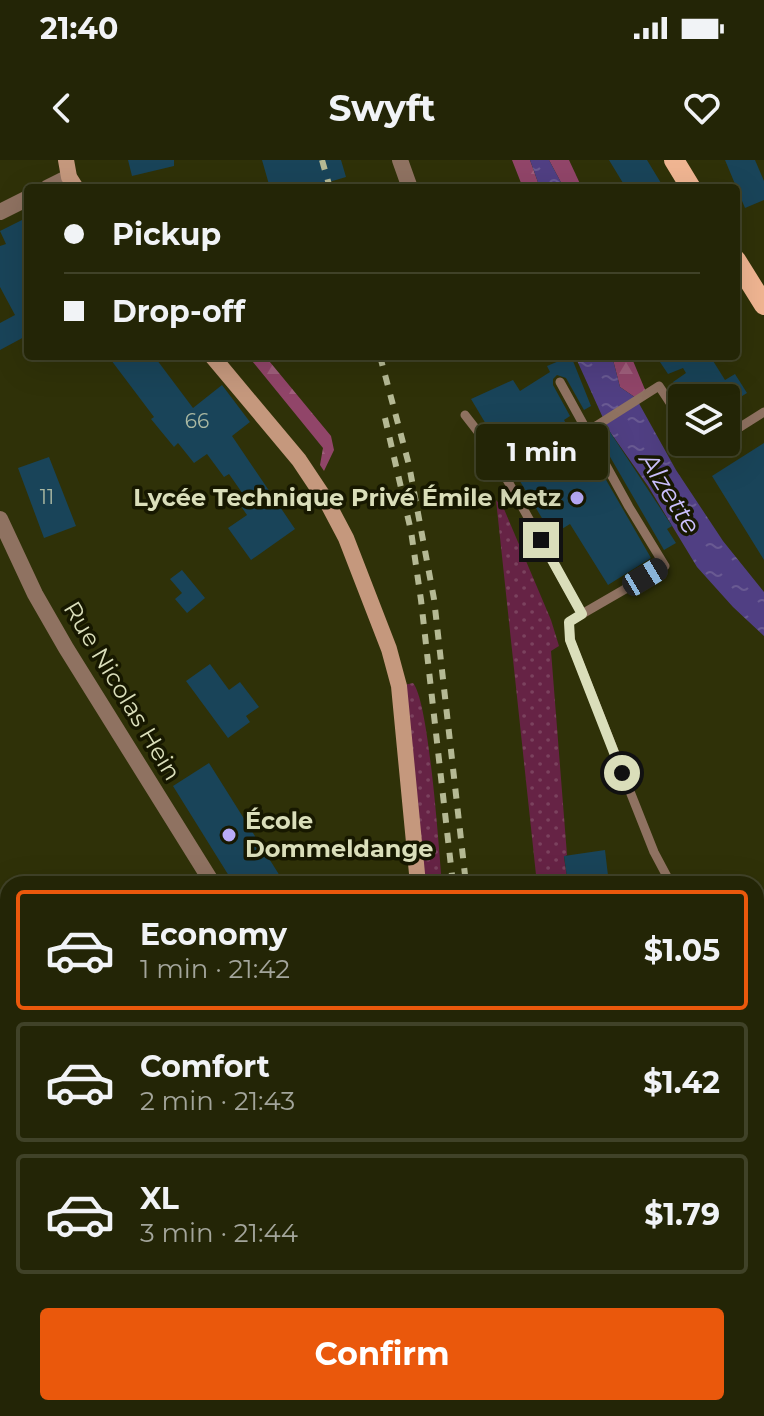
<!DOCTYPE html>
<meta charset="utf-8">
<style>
:root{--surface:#232506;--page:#2b2d10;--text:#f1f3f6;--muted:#a3a59b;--line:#404228;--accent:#ea580c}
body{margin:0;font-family:Montserrat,sans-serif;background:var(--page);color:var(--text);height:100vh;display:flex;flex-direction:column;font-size:30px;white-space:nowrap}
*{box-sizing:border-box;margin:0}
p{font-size:26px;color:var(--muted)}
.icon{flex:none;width:44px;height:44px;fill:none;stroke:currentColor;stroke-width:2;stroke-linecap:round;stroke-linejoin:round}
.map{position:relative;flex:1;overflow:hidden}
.details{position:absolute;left:0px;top:716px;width:764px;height:540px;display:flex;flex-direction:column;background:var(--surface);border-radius:24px 24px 0 0;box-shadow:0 8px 32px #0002,0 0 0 2px var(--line)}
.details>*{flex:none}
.banner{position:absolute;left:24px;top:24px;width:716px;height:176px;border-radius:8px;box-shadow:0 8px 32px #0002,0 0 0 2px var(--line);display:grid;align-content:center;height:176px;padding:0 40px;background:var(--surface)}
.fabs{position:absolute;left:668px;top:224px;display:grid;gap:16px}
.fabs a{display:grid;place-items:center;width:72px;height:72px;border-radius:8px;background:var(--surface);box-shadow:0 8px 32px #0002,0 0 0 2px var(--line);font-size:40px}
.end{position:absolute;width:36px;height:36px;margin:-18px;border:10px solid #dadeba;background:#111;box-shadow:0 0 0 4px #111}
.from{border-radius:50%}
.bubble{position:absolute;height:56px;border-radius:8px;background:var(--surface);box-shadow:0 8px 32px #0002,0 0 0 2px var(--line);font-size:26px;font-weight:700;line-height:56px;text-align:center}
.car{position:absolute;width:24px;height:48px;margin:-24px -12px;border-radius:10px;box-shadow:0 0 6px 2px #0007;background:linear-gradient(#222 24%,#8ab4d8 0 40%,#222 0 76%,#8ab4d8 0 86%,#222 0)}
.banner b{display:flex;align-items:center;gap:28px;height:76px;font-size:30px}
.banner b+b{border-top:2px solid var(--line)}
.banner i{width:20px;height:20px;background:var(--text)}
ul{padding:14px 0 0;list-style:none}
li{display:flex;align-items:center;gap:24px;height:120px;margin:0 16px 12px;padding:0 24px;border:4px solid var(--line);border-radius:8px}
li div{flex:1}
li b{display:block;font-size:30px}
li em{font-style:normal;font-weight:700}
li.on{border-color:var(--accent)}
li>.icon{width:72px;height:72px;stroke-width:1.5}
.cta{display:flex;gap:16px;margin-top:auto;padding:16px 40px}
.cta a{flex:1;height:92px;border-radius:8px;background:var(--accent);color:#fff;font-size:32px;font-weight:700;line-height:92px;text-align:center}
.status{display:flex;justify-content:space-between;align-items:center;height:56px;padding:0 40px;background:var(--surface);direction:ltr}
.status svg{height:22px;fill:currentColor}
header{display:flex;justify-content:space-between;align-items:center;height:104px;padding:0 40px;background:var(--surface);font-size:36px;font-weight:700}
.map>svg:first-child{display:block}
.grass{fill:url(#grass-dots)}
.forest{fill:url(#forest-firs)}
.water{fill:url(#water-ripples)}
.building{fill:#194459}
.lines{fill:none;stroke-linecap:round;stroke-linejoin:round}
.lane{stroke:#8f7261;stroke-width:9}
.street{stroke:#8f7261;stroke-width:16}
.secondary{stroke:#c5987d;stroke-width:16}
.primary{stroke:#f0b592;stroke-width:20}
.rail{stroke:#b5b994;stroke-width:6;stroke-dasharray:10 10;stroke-linecap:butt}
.route{stroke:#dadeba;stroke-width:10}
.poi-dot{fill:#b9abf7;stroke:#171800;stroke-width:3}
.labels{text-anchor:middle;stroke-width:7;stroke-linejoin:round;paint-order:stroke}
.number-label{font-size:20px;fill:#aab8a2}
.poi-label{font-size:24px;font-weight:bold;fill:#dadeba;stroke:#171800;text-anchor:end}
.street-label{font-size:24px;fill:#dadeba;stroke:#171800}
.water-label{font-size:26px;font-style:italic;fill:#cbc0fd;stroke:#171800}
</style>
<div class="status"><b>21:40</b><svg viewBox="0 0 49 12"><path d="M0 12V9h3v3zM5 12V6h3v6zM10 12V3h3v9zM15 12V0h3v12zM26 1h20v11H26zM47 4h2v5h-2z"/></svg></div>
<header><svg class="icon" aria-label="back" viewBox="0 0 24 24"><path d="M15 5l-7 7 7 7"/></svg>Swyft<svg class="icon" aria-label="heart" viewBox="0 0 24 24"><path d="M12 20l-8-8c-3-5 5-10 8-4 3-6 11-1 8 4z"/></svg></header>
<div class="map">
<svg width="764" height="1256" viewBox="0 0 764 1256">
<defs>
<pattern id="grass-dots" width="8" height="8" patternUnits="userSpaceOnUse" patternTransform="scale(2)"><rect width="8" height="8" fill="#662345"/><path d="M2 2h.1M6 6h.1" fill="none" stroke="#7b425e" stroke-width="1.8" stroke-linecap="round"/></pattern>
<pattern id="forest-firs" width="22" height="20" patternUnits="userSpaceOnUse" patternTransform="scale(2)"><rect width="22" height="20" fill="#914569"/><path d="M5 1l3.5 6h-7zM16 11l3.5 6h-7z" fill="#a05f7c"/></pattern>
<pattern id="water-ripples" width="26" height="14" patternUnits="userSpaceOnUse" patternTransform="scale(2)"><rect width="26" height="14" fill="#503f83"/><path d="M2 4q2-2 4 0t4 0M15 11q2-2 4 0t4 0" fill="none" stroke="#695a92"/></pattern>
</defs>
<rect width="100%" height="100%" fill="#2f3108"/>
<path class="grass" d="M 496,340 L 504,349 L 551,460 L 559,486 L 551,491 L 567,695 L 564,697 L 568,724 L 537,724 Z
M 413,523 C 429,541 439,690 442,724 L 418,724 L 399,526 Z
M 8,849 L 8,987 L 0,972 L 0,855 Z
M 57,1248 L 152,1248 L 154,1256 L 61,1256 Z
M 299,1248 L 498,1248 L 499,1256 L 302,1256 Z"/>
<path class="forest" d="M 512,0 L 530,0 L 540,28 L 523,28 Z
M 549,0 L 569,0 L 582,28 L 564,28 Z
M 248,196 L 265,196 L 331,276 L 334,290 L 324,311 L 320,305 L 323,288 Z
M 612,196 L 631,196 L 646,232 L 636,238 L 620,227 Z
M 0,972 L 8,987 L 8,1248 L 57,1248 L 61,1256 L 0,1256 Z"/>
<path class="water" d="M 530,0 L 549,0 L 564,28 L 540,28 Z
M 575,196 L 612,196 L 620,227 L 636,238 L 676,310 L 723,381 L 764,432 L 764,476 L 733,447 L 697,407 L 648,326 L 608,269 Z"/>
<path class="building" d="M 128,0 L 174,0 L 174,6 L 132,16 Z
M 262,0 L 341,0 L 346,17 L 309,28 L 270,28 Z
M 609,0 L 647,0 L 664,28 L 626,28 Z
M 725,0 L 755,0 L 764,21 L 764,40 L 745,48 Z
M 28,57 L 28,179 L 26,176 L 0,190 L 0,163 L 15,155 L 0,127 L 0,86 L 6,84 L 0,71 Z
M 108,196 L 154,196 L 193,248 L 222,225 L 250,262 L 232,276 L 295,369 L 251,400 L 228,368 L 247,355 L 238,342 L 245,337 L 229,314 L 224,317 L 207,294 L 194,303 L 178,283 L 174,287 L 151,259 L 154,257 Z
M 571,196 L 591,246 L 584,250 L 566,218 L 557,215 L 553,219 L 553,225 L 570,256 L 564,260 L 581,288 L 586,285 L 651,398 L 608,425 L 570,364 L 552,375 L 471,239 L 513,220 L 520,231 L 550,212 L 547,206 Z
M 656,196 L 710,196 L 725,220 L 735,214 L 747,233 L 726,246 L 726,238 L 683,238 L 673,222 L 686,213 L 683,208 L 668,214 Z
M 608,269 L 672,366 L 667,369 L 676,383 L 664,390 L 598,276 Z
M 764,283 L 764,400 L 712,316 Z
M 49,297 L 76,366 L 44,378 L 18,308 Z
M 182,410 L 205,438 L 187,453 L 175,439 L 182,433 L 170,419 Z
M 210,504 L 229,530 L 240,522 L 259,547 L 246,556 L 250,562 L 228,578 L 186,521 Z
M 209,603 L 285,724 L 234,724 L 173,626 Z
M 605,690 L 609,724 L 568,724 L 564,696 Z"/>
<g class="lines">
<path class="lane" d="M 465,255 L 486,282 L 582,454 L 665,406 L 629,347 L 560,222
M 588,271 L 659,226 L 682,261
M 726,276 L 764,252
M 696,282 L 702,292 L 717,282
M 582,454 L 569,462 L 570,480 L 654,692 L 671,724
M 756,882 L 764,896
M 756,1106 L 764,1105"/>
<path class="street" d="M 400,0 L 410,28
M 47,28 L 69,17
M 0,52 L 28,38
M 0,359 L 35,434 L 66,488 L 213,724
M 180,1248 L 183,1256"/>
<path class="secondary" d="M 66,0 L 69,17 L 76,28
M 212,196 L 299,300 L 327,342 L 346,378 L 389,489 L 399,526 L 418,724
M 465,1248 L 466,1256"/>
<path class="primary" d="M 674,0 L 691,28
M 736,100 L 764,145"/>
<path class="rail" d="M 322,0 L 330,28
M 380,196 L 409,305 L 434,439 L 466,724
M 385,258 L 411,371 L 421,440 L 453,724
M 508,1248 L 509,1256
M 521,1248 L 522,1256"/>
</g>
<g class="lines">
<path class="route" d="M 541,380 L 582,454 L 569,462 L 570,480 L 622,613"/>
</g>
<g class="poi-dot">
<circle cx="577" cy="338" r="8"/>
<circle cx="229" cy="675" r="8"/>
</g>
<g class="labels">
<g class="number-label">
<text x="197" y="268">66</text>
<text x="47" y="344">11</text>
</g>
<g class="poi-label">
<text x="561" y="346">Lycée Technique Privé Émile Metz</text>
<text x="245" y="669" text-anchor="start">École<tspan x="245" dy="28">Dommeldange</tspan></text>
</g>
<g class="street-label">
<text transform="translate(122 531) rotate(59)" y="8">Rue Nicolas Hein</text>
</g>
<g class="water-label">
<text transform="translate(670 333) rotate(58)" y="9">Alzette</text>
</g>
</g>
</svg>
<div class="fabs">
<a><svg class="icon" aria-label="layers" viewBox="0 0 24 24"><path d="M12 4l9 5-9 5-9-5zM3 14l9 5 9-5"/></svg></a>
</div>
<i class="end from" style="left:622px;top:613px"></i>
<i class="end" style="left:541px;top:380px"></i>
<div class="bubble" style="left:476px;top:264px;width:132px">1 min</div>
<i class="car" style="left:645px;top:417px;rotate:59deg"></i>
<div class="banner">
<b><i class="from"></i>Pickup</b>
<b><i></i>Drop-off</b>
</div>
<section class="details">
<ul>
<li class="on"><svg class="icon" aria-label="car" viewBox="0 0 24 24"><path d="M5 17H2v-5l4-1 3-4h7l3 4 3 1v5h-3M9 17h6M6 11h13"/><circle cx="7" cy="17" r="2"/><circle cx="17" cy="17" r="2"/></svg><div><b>Economy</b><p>1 min · 21:42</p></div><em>$1.05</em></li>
<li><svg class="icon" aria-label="car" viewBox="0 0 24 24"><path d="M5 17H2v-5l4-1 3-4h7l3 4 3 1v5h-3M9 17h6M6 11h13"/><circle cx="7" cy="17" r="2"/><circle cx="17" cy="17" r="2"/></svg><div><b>Comfort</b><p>2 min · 21:43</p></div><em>$1.42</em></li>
<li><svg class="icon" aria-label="car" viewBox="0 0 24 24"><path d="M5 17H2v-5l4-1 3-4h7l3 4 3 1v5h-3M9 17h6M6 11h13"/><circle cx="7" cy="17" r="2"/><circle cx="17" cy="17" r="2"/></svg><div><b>XL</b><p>3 min · 21:44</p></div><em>$1.79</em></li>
</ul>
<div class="cta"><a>Confirm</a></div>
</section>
</div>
